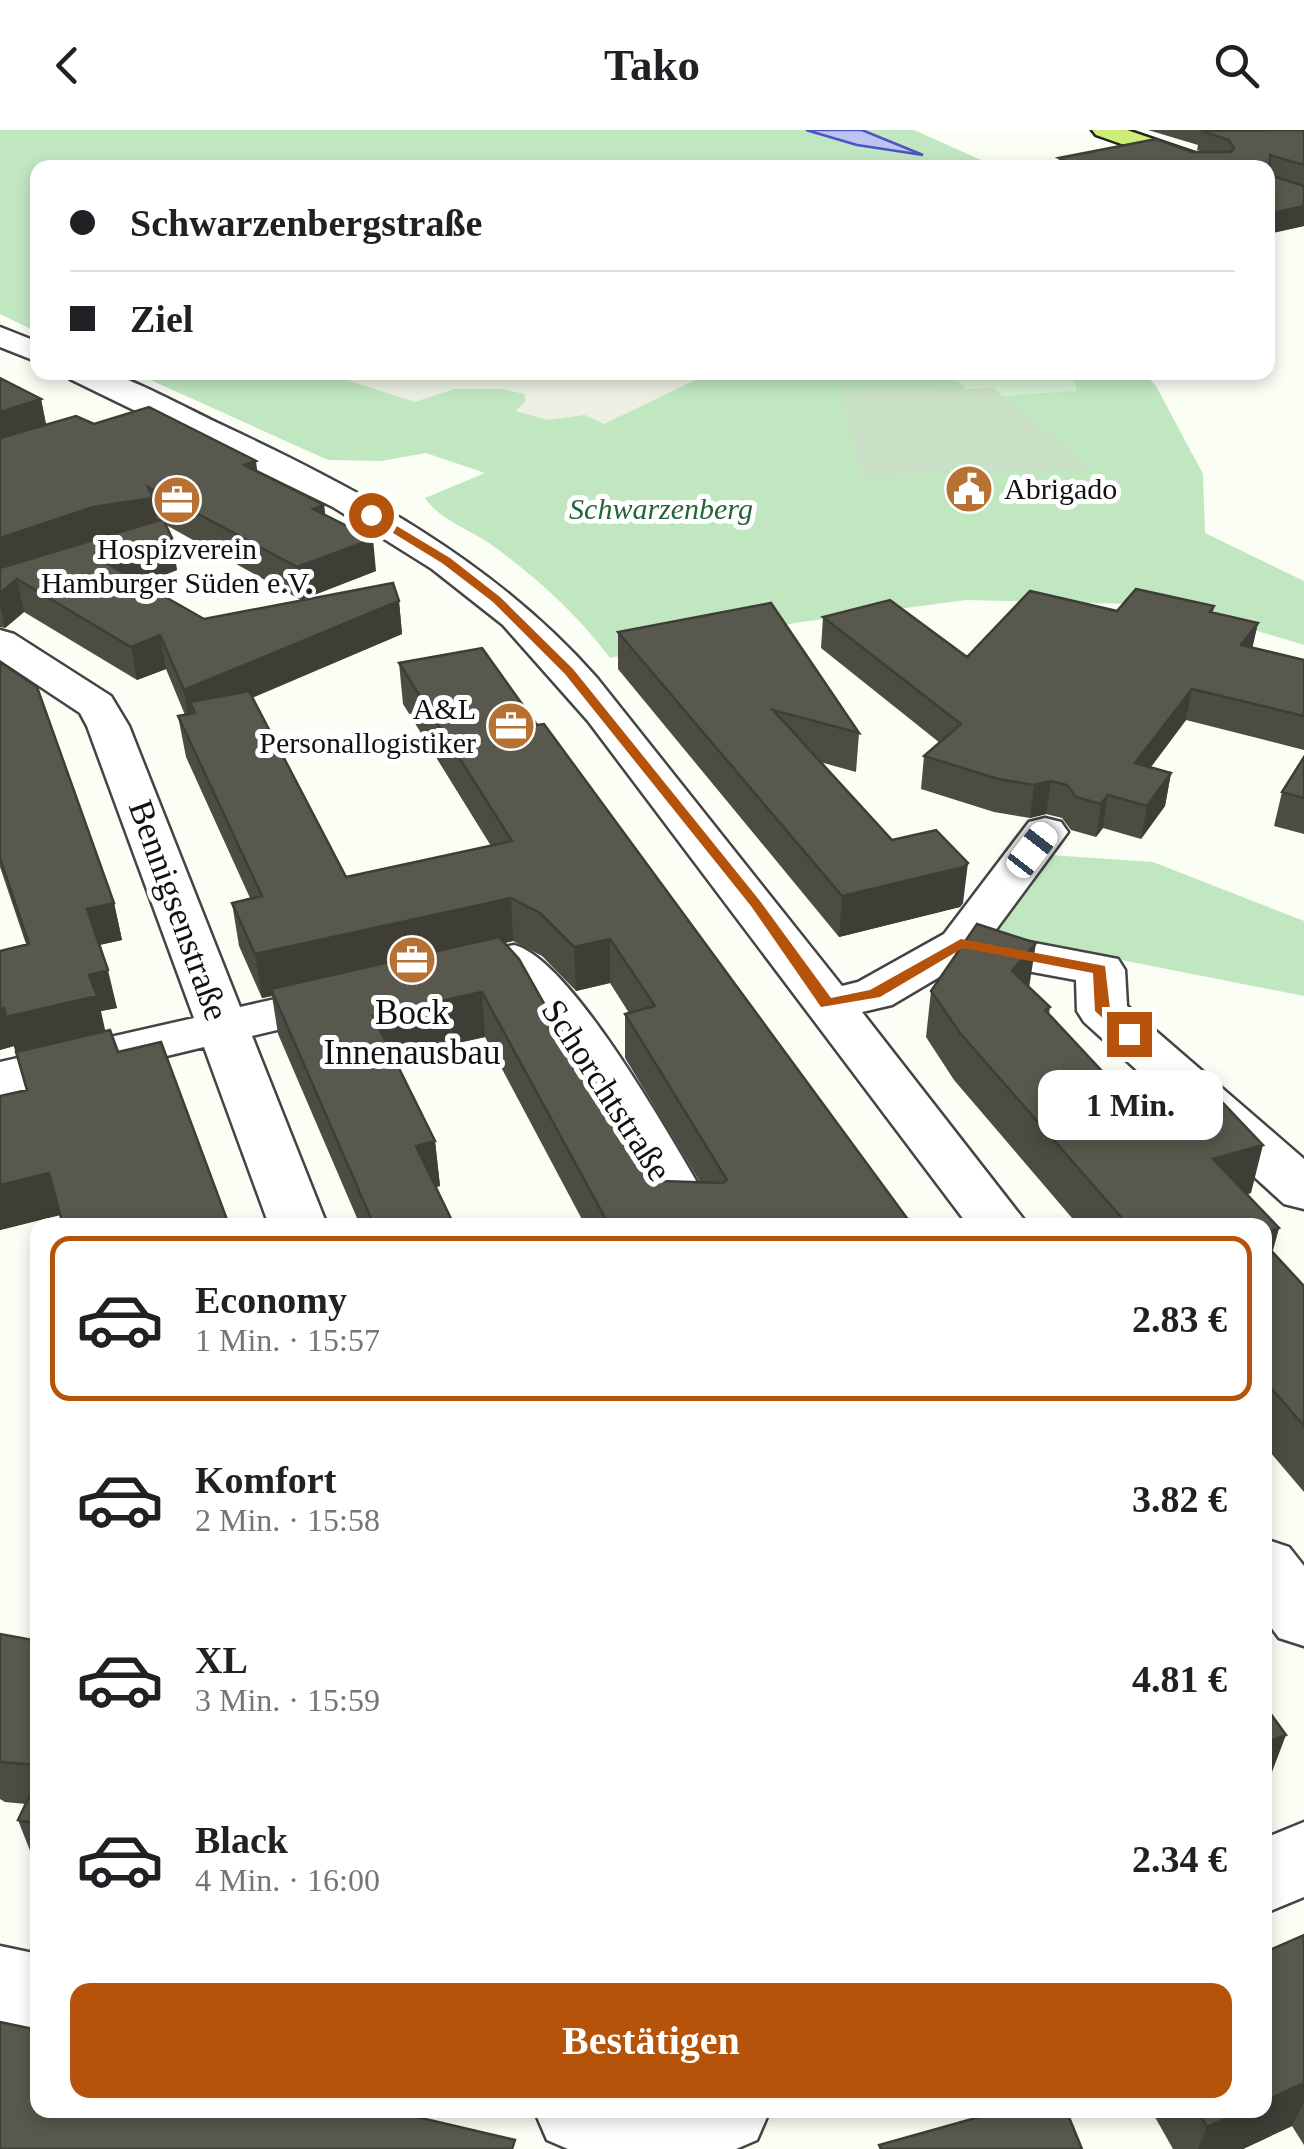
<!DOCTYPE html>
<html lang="de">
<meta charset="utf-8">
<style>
:root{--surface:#fff;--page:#f2f2f2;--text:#202124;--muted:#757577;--line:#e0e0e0;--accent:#b45309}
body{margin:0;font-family:"Times New Roman",serif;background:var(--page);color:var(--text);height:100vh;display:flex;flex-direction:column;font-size:38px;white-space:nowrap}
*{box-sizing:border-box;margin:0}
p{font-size:32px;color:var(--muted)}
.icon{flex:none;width:55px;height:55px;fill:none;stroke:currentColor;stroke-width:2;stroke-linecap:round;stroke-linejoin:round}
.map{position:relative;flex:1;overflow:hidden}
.details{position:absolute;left:30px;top:1088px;width:1242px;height:900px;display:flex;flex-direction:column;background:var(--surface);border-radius:20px;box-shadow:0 5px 15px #0003}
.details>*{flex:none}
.top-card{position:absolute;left:30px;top:30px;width:1245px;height:220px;border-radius:20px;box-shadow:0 5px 15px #0003;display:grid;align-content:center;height:220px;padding:0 40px;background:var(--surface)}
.end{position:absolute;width:45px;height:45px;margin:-22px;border:12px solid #b45309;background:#fff;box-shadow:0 0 0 5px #fff}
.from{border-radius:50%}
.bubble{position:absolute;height:70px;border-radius:20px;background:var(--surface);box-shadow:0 5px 15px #0003;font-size:32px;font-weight:700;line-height:70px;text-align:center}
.car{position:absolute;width:30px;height:60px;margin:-30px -15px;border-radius:12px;box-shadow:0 0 8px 2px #0007;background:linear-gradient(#fff 24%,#345 0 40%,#fff 0 76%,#345 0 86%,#fff 0)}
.top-card b{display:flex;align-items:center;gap:35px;height:95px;font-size:38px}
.top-card b+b{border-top:2px solid var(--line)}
.top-card i{width:25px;height:25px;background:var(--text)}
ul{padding:18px 0 0;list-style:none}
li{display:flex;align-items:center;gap:30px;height:165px;margin:0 20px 15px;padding:0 20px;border:5px solid transparent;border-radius:20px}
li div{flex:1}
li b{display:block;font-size:38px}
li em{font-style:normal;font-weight:700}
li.active{border-color:var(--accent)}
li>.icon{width:90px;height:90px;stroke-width:1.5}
.button{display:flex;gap:20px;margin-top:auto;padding:20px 40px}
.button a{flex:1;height:115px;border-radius:20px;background:var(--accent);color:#fff;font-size:40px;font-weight:700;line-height:115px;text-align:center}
header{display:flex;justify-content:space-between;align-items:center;height:130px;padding:0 40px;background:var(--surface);font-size:45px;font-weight:700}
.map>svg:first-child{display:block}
.green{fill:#c1e7c1;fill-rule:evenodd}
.cemetery{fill:#cae0c6}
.pitch{fill:#d6efd2}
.plaza{fill:#ecf0e3}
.water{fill:#bec3f2;stroke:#4b55c3;stroke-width:2.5}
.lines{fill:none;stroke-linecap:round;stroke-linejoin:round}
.minor-casing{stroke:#444;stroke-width:5}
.major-casing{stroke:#222;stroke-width:5}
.minor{fill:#fff;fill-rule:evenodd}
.major{fill:#cced77;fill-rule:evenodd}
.wall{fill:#4d4c43;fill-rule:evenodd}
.shaded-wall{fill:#3e3e37}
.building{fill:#59584e;stroke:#3e3e37;stroke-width:2.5}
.route{fill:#b45309}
.labels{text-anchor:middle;stroke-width:10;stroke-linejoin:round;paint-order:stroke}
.far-poi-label{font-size:30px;fill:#111;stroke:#fff;text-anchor:start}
.far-park-label{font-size:30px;font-style:italic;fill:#256439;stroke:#fff}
.street-label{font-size:35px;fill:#111;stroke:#fff}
.poi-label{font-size:35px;fill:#111;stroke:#fff}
</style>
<header><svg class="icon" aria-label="back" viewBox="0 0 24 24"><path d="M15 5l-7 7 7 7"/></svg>Tako<svg class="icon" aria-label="search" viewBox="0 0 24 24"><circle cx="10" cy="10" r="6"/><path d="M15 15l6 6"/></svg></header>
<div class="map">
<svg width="1304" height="2019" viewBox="0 0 1304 2019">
<rect width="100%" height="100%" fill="#fbfef5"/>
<path class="green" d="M 0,0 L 914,0 L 997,37 L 38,38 L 37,202 L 0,184 Z
M 135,243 L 1144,243 L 1156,256 L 1203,344 L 1205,403 L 1304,451 L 1304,515 L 1171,475 L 966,470 L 801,492 L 610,528 C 577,484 534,445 489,413 C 468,399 439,389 425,368 L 485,343 L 426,323 L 381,331 L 328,330 ZM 994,258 L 1003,266 L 862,347 L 854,308 L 966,259 Z
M 1050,725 L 1153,732 L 1304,791 L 1304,866 L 994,805 Z"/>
<path class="cemetery" d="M 994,258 L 1092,339 L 862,347 L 840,261 Z"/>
<path class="pitch" d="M 950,243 L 1073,243 L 1077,261 L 1003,266 L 994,258 L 966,259 Z"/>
<path class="plaza" d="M 325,243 L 710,243 L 604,294 L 585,285 L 548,290 L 515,281 L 526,271 L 524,264 L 503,259 L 454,259 L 415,272 Z"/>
<path class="water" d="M 806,0 L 862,0 L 923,25 L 857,15 Z"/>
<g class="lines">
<g class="minor-casing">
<path id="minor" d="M 0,197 L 38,212 L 38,232 L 0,217 Z
M 66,242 C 78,242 92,241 104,242 C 128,246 196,283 222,295 C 361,360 494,431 597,548 L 842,856 L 858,852 L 944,804 L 1029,692 L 1045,688 L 1061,692 L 1068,702 L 992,805 L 1118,829 L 1125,840 L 1127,876 L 1304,1029 L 1304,1079 L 1284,1074 L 1084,892 L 1077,881 L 1076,850 L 968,830 L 892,875 L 862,882 L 1028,1095 L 968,1095 L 588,591 L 503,495 L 432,439 L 333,377 L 70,249 Z
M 0,500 L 14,504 L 111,566 L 129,596 L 240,877 L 347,853 L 365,857 L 372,868 L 365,879 L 252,906 L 327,1095 L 269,1095 L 204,917 L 0,966 L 0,932 L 194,888 L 87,596 L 80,583 L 0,530 Z
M 514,815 C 575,830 686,1035 722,1095 L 664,1095 L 545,894 L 503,847 L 460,857 L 442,853 L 435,842 L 442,831 Z
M 1265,1409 L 1289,1417 L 1304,1436 L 1304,1516 L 1279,1508 L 1265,1489 Z
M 1304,1692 L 1304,1767 L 1265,1783 L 1265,1708 Z
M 0,1816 L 38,1824 L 38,1904 L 0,1896 Z
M 534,1980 L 770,1980 L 757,2010 L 736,2019 L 568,2019 L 547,2010 Z"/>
</g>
<g class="major-casing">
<path id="major" d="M 1092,0 L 1127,0 L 1224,33 L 1227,38 L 1190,38 L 1096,5 Z"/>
</g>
<use href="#minor" class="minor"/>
<use href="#major" class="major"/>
</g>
<path class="wall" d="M 1148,0 L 1304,0 L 1304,96 L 1268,104 L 1268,38 L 1058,38 L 1059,28 L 1203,22 L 1197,20 L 1198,15 Z
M 0,248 L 41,269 L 46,295 L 94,294 L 257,341 L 324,375 L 325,385 L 376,441 L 301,470 L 166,395 L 177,440 L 142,454 L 204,489 L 399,471 L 402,504 L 252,568 L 346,747 L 491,716 L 403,574 L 399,533 L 537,595 L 912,1095 L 585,1095 L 485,907 L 393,927 L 435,1011 L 440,1056 L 436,1057 L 454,1095 L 360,1095 L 278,904 L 272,866 L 262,868 L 239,816 L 232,773 L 250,768 L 186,627 L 178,586 L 185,585 L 166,539 L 137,550 L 24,482 L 5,498 L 0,497 ZM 513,811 L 542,826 L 576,861 L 610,853 L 629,883 L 625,884 L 625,928 L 700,1052 L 661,1051 L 559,900 L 505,813 Z
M 1214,476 L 1213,483 L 1258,493 L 1252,517 L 1304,530 L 1304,620 L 1186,590 L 1151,637 L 1171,643 L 1165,676 L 1141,709 L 1103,698 L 1096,707 L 1071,700 L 1062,688 L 1046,684 L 1030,688 L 994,682 L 921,659 L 924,626 L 940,613 L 821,518 L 823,487 L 967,527 L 1117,481 Z
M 618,502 L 859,603 L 856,642 L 820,632 L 892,710 L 963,773 L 960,777 L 839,807 L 618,539 Z
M 0,532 L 114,773 L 122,810 L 99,815 L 117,878 L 101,881 L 60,1085 L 0,1100 L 0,966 L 26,960 L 14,916 L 0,920 L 0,821 L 26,814 L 0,737 Z
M 1304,627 L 1304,704 L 1274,696 L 1282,662 Z
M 1029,857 L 1050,877 L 1049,884 L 1130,971 L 1251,1063 L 1246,1064 L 1279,1098 L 1272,1122 L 1304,1156 L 1304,1362 L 1265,1316 L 1265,1095 L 1078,1095 L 954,950 L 926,907 L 931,861 Z
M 0,1504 L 38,1511 L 38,1732 L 34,1731 L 18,1690 L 26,1674 L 5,1672 L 0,1669 Z
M 1304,1805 L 1304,2015 L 1292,1996 L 1243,2019 L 1173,2019 L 1151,1980 L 1265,1980 Z"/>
<path class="shaded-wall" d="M 1304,76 L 1304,96 L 1268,104 L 1268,84 Z
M 41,269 L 47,299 L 0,314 L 0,282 Z
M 256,331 L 260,361 L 244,335 Z
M 153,368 L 159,400 L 0,442 L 0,408 L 93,377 Z
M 324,375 L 328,407 L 313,379 Z
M 172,408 L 177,440 L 112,466 L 106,433 Z
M 373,409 L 376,441 L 301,470 L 297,437 Z
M 17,449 L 24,482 L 5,498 L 0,475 L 0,463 Z
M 399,471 L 402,504 L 196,591 L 190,572 L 194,592 L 189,594 L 184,560 Z
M 1258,493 L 1251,524 L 1241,515 Z
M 160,505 L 166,539 L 137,550 L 131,517 Z
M 1192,559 L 1186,590 L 1129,666 L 1135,633 Z
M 1171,643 L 1165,676 L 1141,709 L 1147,676 Z
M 1051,651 L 1046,684 L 1030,688 L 1034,655 Z
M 1108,665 L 1103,698 L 1096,707 L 1101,674 Z
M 968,733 L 963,773 L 960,777 L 839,807 L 842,766 Z
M 511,768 L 513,811 L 273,866 L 271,859 L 272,866 L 262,868 L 255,824 Z
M 114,773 L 122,810 L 95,816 L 87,779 Z
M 610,809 L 610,853 L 576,861 L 574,817 Z
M 1036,813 L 1029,858 L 1012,841 Z
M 108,840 L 117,878 L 101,881 L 106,904 L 16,924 L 6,887 L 89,845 Z
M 482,862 L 485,907 L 378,931 L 373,886 Z
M 4,878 L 14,916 L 0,920 L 0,879 Z
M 435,1011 L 440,1056 L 420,1061 L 416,1016 Z
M 1263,1015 L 1251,1063 L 1202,1077 L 1213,1029 Z
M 49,1043 L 60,1085 L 0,1100 L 0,1055 Z
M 1279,1098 L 1266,1146 L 1265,1146 L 1265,1103 Z
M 1286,1605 L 1269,1650 L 1265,1651 L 1265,1613 Z
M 1304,1953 L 1304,1972 L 1292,1996 L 1243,2019 L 1198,2019 L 1207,1997 L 1245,1980 L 1265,1980 L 1265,1971 Z"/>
<path class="building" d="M 1304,0 L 1304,35 L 1270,25 L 1269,45 L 1304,56 L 1304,76 L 1268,84 L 1268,38 L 1084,38 L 1059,28 L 1156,9 L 1192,22 L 1230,22 L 1234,19 L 1229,10 L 1201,1 Z
M 0,248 L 41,269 L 0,282 Z
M 149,277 L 256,331 L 244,335 L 324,375 L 313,379 L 373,409 L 297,437 L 148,357 L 153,368 L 93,377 L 0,408 L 0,308 L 76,286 L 94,294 Z
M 163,389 L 172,408 L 106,433 L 204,489 L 393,453 L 399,471 L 184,560 L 160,505 L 131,517 L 17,449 L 0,463 L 0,438 Z
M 1136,459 L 1214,476 L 1210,482 L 1258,493 L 1241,515 L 1304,530 L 1304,586 L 1192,559 L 1135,633 L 1171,643 L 1147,676 L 1108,665 L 1101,674 L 1076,667 L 1067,655 L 1051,651 L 1034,655 L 998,649 L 924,626 L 961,594 L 823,487 L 890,470 L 967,527 L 1030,461 L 1117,481 Z
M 771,473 L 859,603 L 773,580 L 892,710 L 936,700 L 968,733 L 964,737 L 842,766 L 618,502 Z
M 482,518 L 537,595 L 544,594 L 912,1095 L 609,1095 L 482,862 L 373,886 L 435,1011 L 416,1016 L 454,1095 L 374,1095 L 271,859 L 499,807 L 519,829 L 559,900 L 568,898 L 661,1051 L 723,1053 L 727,1050 L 625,884 L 655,876 L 610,809 L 574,817 L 540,783 L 511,768 L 255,824 L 232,773 L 262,766 L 178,586 L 195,583 L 190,572 L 249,561 L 346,747 L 512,711 L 399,533 Z
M 0,532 L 37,557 L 114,773 L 87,779 L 108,840 L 89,845 L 97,866 L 6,887 L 4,878 L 0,879 L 0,821 L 29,814 L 0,728 Z
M 1304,627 L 1304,668 L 1282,662 Z
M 977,794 L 1036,813 L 1012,841 L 1050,877 L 1045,880 L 1130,971 L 1203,952 L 1263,1015 L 1213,1029 L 1279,1098 L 1265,1103 L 1265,1095 L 1128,1095 L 960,903 L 931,861 Z
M 110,900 L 118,922 L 161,912 L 229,1095 L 63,1095 L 49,1043 L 0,1055 L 0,966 L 27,960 L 16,922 Z
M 1265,1114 L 1304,1156 L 1304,1296 L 1265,1251 Z
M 0,1504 L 38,1511 L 38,1635 L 0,1632 Z
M 1265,1576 L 1286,1605 L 1265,1613 Z
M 38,1648 L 38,1694 L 18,1690 Z
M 1304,1805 L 1304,1953 L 1265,1971 L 1265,1822 Z
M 0,1892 L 38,1900 L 38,1980 L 387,1980 L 515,2010 L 512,2019 L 0,2019 Z
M 1004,1980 L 1066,1980 L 1082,2019 L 881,2019 L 879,2015 Z
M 1197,1980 L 1245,1980 L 1207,1997 Z"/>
<path class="route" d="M 367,383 L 375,383 L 450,428 L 500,467 L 573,539 L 760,771 L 831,868 L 870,860 L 961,809 L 1105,836 L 1110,879 L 1134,900 L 1134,907 L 1123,907 L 1095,881 L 1093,843 L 963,818 L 880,867 L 821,877 L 751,776 L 565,544 L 493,472 L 442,433 L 367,387 Z"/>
<defs>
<g id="civic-disc" transform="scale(2.5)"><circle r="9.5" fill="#b67133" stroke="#fff"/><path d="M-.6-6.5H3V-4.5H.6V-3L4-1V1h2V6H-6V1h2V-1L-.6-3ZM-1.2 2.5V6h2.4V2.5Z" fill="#fff"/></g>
<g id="office-disc" transform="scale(2.5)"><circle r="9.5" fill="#b67133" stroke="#fff"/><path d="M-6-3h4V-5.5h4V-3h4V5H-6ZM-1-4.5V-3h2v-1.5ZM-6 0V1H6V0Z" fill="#fff"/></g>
</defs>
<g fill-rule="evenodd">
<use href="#civic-disc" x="969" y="359"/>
<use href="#office-disc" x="177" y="370"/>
<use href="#office-disc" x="511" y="596"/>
<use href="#office-disc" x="412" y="830"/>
</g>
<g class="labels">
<g class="far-poi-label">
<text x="1004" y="369">Abrigado</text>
<text x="177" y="429" text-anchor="middle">Hospizverein<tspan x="177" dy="34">Hamburger Süden e.V.</tspan></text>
<text x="476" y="589" text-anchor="end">A&amp;L<tspan x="476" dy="34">Personallogistiker</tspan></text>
</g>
<g class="far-park-label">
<text x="661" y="389">Schwarzenberg</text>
</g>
<g class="street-label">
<text transform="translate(179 780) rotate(70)" y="12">Bennigsenstraße</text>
<text transform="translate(607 960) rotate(57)" y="12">Schorchtstraße</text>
</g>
<g class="poi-label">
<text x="412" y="894">Bock<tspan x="412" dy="40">Innenausbau</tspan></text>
</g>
</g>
</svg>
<i class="end from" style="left:371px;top:385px"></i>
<i class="end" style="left:1129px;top:904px"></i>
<div class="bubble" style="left:1038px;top:940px;width:185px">1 Min.</div>
<i class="car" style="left:1032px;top:720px;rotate:38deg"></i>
<div class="top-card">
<b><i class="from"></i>Schwarzenbergstraße</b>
<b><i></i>Ziel</b>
</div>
<section class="details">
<ul>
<li class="active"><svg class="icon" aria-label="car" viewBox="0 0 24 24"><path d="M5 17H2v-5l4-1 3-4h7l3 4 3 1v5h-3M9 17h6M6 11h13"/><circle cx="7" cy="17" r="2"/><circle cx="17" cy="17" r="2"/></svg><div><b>Economy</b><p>1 Min. · 15:57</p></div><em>2.83 €</em></li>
<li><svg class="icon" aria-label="car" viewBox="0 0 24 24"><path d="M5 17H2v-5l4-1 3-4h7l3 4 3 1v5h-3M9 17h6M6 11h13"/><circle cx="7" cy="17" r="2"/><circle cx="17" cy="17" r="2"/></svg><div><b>Komfort</b><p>2 Min. · 15:58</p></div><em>3.82 €</em></li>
<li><svg class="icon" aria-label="car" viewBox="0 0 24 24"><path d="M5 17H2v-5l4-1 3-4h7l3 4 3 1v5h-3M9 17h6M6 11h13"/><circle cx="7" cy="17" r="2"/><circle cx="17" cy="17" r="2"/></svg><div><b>XL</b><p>3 Min. · 15:59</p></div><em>4.81 €</em></li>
<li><svg class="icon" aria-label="car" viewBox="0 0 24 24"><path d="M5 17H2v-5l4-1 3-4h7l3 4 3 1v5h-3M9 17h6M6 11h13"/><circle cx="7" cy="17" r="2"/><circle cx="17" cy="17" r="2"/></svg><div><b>Black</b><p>4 Min. · 16:00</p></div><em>2.34 €</em></li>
</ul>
<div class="button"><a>Bestätigen</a></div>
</section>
</div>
